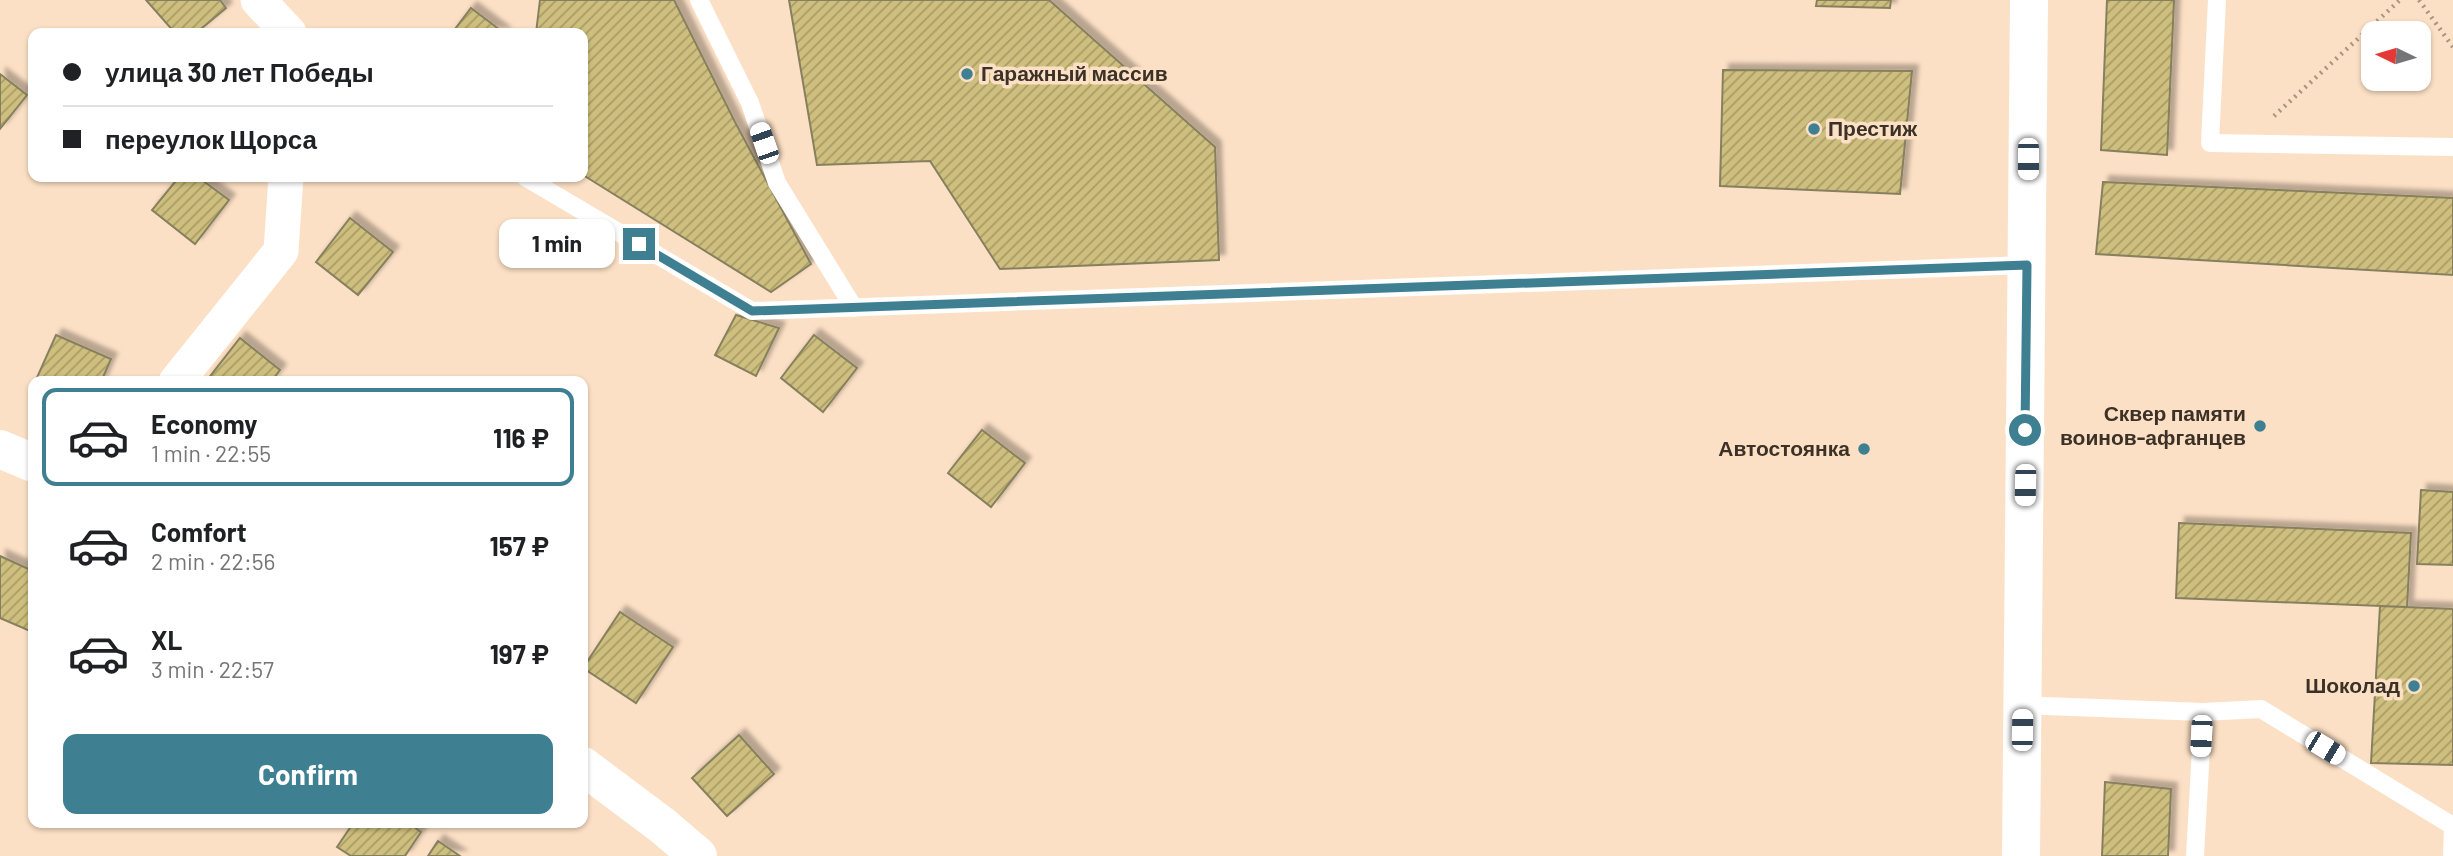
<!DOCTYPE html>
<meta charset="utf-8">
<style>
:root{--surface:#fff;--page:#f2f2f2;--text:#202124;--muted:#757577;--line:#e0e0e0;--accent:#3e7f91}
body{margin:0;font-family:Barlow,sans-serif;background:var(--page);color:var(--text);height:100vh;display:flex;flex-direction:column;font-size:26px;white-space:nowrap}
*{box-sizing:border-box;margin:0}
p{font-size:23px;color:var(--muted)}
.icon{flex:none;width:38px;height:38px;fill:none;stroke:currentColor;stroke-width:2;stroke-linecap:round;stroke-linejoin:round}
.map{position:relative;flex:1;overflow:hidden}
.drawer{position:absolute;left:28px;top:376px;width:560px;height:452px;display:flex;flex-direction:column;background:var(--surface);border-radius:14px;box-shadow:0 2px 5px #0004}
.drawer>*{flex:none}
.guide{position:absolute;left:28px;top:28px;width:560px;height:154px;border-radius:14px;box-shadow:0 2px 5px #0004;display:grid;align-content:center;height:154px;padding:0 35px;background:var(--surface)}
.needle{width:46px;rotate:275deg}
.buttons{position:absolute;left:2361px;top:21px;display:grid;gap:14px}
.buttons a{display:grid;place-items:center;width:70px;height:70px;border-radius:14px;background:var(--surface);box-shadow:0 2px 5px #0004;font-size:35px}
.end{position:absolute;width:32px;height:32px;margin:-16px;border:9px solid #3e7f91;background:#fff;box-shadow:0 0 0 4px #fff}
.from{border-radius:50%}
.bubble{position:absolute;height:49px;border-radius:14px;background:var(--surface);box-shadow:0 2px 5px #0004;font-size:23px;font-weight:700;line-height:49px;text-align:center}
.car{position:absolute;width:21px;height:42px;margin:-21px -10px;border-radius:9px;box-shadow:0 0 5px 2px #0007;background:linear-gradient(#fff 24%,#345 0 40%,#fff 0 76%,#345 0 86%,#fff 0)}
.guide b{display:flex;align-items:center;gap:24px;height:66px;font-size:26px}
.guide b+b{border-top:2px solid var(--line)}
.guide i{width:18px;height:18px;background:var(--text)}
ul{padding:12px 0 0;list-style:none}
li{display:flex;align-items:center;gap:21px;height:98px;margin:0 14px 10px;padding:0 21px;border:4px solid transparent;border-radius:14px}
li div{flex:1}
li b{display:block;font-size:26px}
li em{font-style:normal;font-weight:700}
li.on{border-color:var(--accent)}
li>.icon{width:63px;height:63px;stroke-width:1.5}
.primary-button{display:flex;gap:14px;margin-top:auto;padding:14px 35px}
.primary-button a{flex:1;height:80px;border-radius:14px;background:var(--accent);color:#fff;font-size:28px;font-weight:700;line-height:80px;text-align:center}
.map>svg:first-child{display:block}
.building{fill:url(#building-hatch);stroke:#87805f;stroke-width:2;filter:url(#shadow)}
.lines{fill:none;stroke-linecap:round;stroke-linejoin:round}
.path{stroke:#aa9581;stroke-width:4.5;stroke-dasharray:2 5;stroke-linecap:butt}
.service{stroke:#fff;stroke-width:18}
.minor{stroke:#fff;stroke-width:35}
.tertiary{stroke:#fff;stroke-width:38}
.route{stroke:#3e7f91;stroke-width:9}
.poi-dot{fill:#3e7f91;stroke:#fce0c5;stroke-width:2.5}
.labels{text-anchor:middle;stroke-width:7;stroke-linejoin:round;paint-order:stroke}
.poi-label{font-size:21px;font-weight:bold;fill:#3c3126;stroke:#fce0c5;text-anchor:end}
</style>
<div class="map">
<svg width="2453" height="856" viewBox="0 0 2453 856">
<defs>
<pattern id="building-hatch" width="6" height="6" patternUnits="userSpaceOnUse" patternTransform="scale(1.75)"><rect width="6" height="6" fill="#cebf7e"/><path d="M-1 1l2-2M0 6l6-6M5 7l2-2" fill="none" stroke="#a89c67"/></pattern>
<filter id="shadow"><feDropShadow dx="6" dy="-6" stdDeviation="2" flood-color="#0004"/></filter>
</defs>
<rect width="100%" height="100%" fill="#fce0c5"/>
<path class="building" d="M 146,0 L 220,0 L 226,8 L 196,33 L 175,33 Z
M 540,0 L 674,0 L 735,122 L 811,264 L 771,292 L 583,175 L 583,33 L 536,33 Z
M 789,0 L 1049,0 L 1215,147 L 1219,260 L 1000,269 L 930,161 L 817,165 Z
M 1817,0 L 1891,0 L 1890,8 L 1816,6 Z
M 2107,0 L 2174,0 L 2167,155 L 2101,150 Z
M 471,8 L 504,33 L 452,33 Z
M 1723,70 L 1912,71 L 1900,194 L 1720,186 Z
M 0,74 L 27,95 L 0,129 Z
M 179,177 L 198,177 L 229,200 L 195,244 L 152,210 Z
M 2103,182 L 2453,198 L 2453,275 L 2096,254 Z
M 350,218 L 393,252 L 358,295 L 316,262 Z
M 736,315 L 779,328 L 756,376 L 715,355 Z
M 56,335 L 111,359 L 101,382 L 35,382 Z
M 814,335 L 857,368 L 823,412 L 781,378 Z
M 240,338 L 280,370 L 271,382 L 211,382 L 208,379 Z
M 982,430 L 1025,463 L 991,507 L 948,473 Z
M 2421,490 L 2453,492 L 2453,565 L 2417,564 Z
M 2179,523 L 2411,533 L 2407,607 L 2176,598 Z
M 0,556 L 33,571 L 33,623 L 30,631 L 0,618 Z
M 2380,606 L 2453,609 L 2453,765 L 2371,763 Z
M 620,612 L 673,647 L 636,703 L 583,668 Z
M 739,735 L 774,774 L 727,816 L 692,778 Z
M 2105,782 L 2171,789 L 2168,856 L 2102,856 Z
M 354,822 L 407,822 L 421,832 L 405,856 L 351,856 L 337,847 Z
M 438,841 L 460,856 L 428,856 Z"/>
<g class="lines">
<path class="path" d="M 2419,0 L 2453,47
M 2274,116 L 2400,0"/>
<path class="service" d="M 699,0 L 750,103 L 777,183 L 854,308
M 2217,0 L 2210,143 L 2453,147
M 525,177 L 752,311 L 2027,265
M 2022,705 L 2203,712 L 2261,709 L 2453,826
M 2195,856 L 2203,712
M 2452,856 L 2453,827"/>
<path class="minor" d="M 258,0 L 289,33
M 176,382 L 281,251 L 286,177"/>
<path class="tertiary" d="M 0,449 L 33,463
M 583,766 L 663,826 L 698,856
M 2021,856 L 2029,0"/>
</g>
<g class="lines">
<path class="route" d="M 639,244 L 752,311 L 2027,265 L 2025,430"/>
</g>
<g class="poi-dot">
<circle cx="967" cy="74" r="7"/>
<circle cx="1814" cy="129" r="7"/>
<circle cx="2260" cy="426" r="7"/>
<circle cx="1864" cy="449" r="7"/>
<circle cx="2414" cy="686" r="7"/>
</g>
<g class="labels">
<g class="poi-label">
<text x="981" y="81" text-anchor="start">Гаражный массив</text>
<text x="1828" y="136" text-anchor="start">Престиж</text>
<text x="2246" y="421">Сквер памяти<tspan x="2246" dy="24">воинов-афганцев</tspan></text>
<text x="1850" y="456">Автостоянка</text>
<text x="2400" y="693">Шоколад</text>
</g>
</g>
</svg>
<div class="buttons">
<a><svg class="needle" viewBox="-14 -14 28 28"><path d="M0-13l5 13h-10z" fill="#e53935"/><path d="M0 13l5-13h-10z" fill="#757577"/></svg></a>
</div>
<i class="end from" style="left:2025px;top:430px"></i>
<i class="end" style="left:639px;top:244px"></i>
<div class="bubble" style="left:499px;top:219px;width:116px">1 min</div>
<i class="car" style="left:764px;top:143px;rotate:341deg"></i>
<i class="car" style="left:2028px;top:159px;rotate:180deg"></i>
<i class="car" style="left:2025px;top:485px;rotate:181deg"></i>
<i class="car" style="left:2022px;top:730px;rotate:1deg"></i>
<i class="car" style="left:2201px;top:736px;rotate:183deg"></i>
<i class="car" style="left:2325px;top:748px;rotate:121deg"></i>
<div class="guide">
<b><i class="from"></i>улица 30 лет Победы</b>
<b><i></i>переулок Щорса</b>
</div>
<section class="drawer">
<ul>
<li class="on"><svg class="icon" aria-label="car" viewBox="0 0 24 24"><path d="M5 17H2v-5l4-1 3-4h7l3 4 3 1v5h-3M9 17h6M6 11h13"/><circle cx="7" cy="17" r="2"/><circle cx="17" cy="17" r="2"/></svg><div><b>Economy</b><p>1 min · 22:55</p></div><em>116 ₽</em></li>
<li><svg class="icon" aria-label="car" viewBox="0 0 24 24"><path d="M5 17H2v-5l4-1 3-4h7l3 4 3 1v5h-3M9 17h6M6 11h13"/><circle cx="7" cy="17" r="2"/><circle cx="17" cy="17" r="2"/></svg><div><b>Comfort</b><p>2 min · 22:56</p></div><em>157 ₽</em></li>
<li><svg class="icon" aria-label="car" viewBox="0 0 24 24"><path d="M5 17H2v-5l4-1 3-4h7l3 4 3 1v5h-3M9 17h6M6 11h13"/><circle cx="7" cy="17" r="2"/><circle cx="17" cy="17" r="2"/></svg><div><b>XL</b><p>3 min · 22:57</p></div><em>197 ₽</em></li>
</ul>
<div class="primary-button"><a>Confirm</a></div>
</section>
</div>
